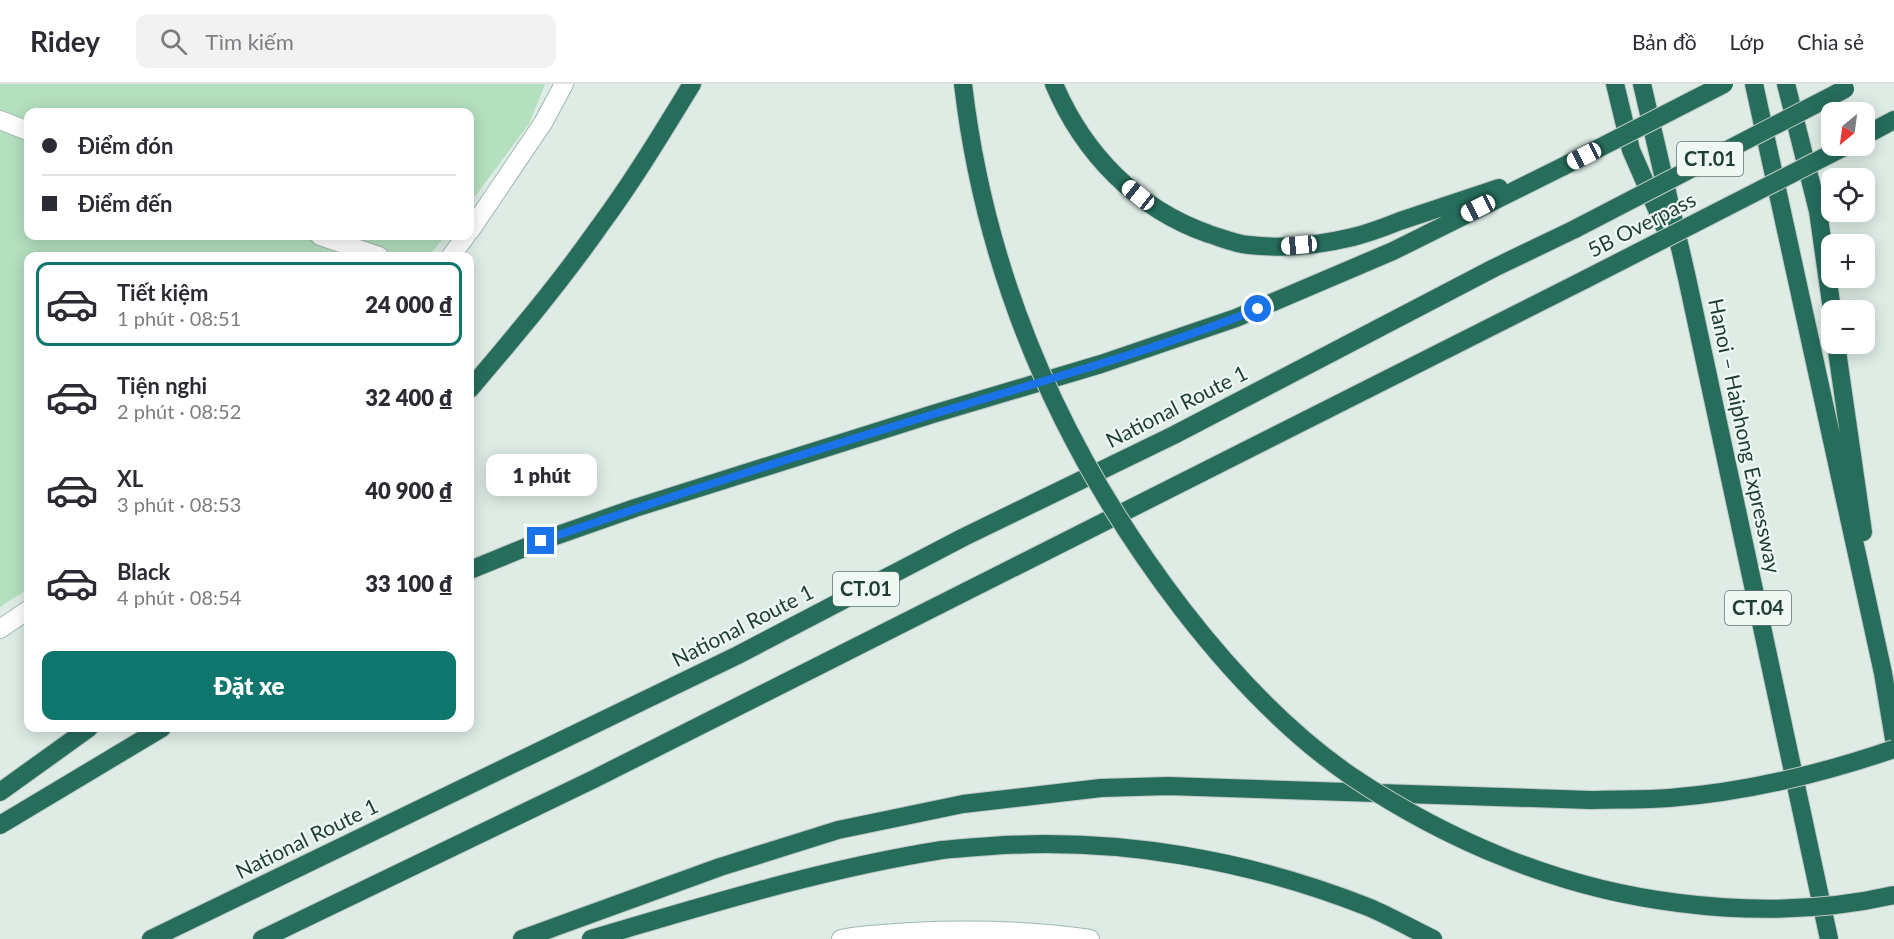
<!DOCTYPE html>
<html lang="vi">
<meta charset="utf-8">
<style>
:root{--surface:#fff;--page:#f2f2f3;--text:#2b2b33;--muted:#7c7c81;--line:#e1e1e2;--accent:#0f766e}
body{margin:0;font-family:Lato,sans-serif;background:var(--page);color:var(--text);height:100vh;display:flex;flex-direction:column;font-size:22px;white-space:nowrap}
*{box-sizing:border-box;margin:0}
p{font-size:20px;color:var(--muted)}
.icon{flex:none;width:33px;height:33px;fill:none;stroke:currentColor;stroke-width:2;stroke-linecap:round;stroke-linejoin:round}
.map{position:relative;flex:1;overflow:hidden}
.panel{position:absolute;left:24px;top:168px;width:450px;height:480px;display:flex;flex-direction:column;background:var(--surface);border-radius:12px;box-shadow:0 3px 15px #0003}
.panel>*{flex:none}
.banner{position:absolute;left:24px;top:24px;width:450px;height:132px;border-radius:12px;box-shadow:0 3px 15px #0003;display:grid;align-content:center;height:132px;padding:0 18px;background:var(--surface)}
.needle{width:39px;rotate:209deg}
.fabs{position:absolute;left:1821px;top:18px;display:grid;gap:12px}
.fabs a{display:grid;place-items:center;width:54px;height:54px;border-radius:12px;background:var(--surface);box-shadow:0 3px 15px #0003;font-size:30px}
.end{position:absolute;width:27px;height:27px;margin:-14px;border:8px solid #1a73e8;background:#fff;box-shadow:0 0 0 3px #fff}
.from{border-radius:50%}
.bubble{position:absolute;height:42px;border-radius:12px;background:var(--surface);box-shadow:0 3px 15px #0003;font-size:20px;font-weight:800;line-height:42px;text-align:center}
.car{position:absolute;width:18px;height:36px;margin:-18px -9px;border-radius:8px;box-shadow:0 0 4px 2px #0007;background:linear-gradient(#fff 24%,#345 0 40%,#fff 0 76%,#345 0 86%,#fff 0)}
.banner b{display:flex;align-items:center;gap:21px;height:57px;font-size:22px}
.banner b+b{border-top:2px solid var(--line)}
.banner i{width:15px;height:15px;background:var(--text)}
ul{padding:10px 0 0;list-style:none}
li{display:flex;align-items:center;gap:18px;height:84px;margin:0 12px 9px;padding:0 6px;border:3px solid transparent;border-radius:12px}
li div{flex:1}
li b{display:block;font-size:22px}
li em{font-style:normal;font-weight:800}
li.selected{border-color:var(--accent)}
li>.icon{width:54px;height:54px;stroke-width:1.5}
.action{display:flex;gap:12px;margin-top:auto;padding:12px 18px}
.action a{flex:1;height:69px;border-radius:12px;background:var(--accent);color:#fff;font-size:24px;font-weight:800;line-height:69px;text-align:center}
header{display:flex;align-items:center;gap:36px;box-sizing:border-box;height:84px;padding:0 30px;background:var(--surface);border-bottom:2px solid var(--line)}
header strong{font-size:28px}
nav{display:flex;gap:33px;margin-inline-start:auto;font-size:21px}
.search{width:420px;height:54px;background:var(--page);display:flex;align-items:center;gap:15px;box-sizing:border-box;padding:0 21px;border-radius:12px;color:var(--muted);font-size:22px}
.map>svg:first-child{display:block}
.green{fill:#b4e0bf}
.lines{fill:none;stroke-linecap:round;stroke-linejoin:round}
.minor-casing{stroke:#a1b4ac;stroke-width:20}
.secondary-casing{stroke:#9cb9ae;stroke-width:20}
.motorway-casing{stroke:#c0c9c6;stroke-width:20}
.minor{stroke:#fff;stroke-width:18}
.secondary{stroke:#fff;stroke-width:18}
.motorway{stroke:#266d5c;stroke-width:18}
.motorway-bridge-casing{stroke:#c0c9c6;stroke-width:20;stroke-linecap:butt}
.motorway-bridge{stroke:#266d5c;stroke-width:18}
.route{stroke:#1a73e8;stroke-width:8}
.labels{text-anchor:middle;stroke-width:4.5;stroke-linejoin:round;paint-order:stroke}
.shield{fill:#eff8f3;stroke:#5d756d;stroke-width:1.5}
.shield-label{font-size:20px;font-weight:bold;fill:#1e3d34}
.street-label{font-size:21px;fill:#1e3d34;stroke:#eff8f3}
</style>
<header>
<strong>Ridey</strong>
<div class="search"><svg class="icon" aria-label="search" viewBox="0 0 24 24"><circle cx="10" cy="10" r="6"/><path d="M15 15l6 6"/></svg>Tìm kiếm</div>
<nav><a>Bản đồ</a><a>Lớp</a><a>Chia sẻ</a></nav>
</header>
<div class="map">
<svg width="1894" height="855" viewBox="0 0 1894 855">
<rect width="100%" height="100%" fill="#deece5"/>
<path class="green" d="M 0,0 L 545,0 L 529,40 L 470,119 L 470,28 L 28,28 L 28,152 L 445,152 L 429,172 L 28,172 L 28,505 L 0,523 Z"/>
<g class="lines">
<g class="minor-casing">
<path id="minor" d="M 0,36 L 28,47
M 320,152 L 379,172"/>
</g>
<g class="secondary-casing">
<path id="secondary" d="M 470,147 L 543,39 L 564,0
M 451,172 L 466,152
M 0,545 L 28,526
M 841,855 C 863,850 887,850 910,848 C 971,845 1030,846 1090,855"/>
</g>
<g class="motorway-casing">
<path id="motorway" d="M 1054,0 C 1083,69 1137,125 1209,150 C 1222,154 1236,160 1249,161 C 1283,165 1320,161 1353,153 C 1369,149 1385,143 1400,137 C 1433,126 1466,115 1499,104
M 1615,0 L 1631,66 L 1669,153
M 1642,0 L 1687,194 L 1829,855
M 1754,0 L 1883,589 L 1894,655
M 1786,0 L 1818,127 L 1832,226
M 1864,52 L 1894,36
M 1836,260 L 1863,448
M 470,305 C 515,252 559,200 599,143 C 633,97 662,49 692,0
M 470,486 L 541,457 L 635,424 L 933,330 L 1101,280 L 1236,234 L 1393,167 L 1564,82
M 0,708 L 89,644
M 0,741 L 162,644
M 151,855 L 738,571 L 964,453 L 1174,351 L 1494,184 L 1575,145
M 262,855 L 594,695 L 1586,195
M 522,855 L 720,783 L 838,746 L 963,720 L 1101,704 L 1168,702 L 1590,716
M 591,855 C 707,821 822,785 942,766 C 958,764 975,763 991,762 C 1119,753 1249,776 1368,823 C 1390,832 1412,845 1433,855"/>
</g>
<use href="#minor" class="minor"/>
<use href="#secondary" class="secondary"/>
<use href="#motorway" class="motorway"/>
<g class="motorway-bridge-casing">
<path id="motorway-bridge" d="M 963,0 C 986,197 1063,370 1183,526 C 1231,588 1287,648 1351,692 C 1449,758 1562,805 1679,819 C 1750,828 1824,827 1894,811
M 1564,82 L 1724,0
M 1575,145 L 1845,5
M 1586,195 L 1846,62
M 1590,716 C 1616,715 1643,716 1669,714 C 1746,708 1821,690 1894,665"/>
</g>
<use href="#motorway-bridge" class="motorway-bridge"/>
</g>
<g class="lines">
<path class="route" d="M 541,457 C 671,412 802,370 934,330 C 1042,297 1153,267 1258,225"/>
</g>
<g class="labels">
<g class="shield">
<rect x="1677" y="58" width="66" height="34" rx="4.5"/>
<rect x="833" y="488" width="66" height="34" rx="4.5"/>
<rect x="1725" y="507" width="66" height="34" rx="4.5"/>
</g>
<g class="shield-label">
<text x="1710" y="82">CT.01</text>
<text x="866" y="512">CT.01</text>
<text x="1758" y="531">CT.04</text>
</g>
<g class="street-label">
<text transform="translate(1642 141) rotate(-27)" y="7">5B Overpass</text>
<text transform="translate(1177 323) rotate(-27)" y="7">National Route 1</text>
<text transform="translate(1744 352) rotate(78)" y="7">Hanoi – Haiphong Expressway</text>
<text transform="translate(743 542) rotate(-27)" y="7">National Route 1</text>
<text transform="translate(307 755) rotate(-26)" y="7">National Route 1</text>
</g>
</g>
</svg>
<div class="fabs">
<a><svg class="needle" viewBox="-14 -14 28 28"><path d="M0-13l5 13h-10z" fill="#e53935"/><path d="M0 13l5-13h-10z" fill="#7c7c81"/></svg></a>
<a><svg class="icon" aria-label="locate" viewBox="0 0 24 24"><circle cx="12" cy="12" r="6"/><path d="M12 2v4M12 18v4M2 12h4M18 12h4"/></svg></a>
<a>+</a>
<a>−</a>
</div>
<i class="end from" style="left:1258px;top:225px"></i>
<i class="end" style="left:541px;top:457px"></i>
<div class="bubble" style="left:486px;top:370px;width:111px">1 phút</div>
<i class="car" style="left:1584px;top:72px;rotate:243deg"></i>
<i class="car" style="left:1138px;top:111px;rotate:309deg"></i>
<i class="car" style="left:1478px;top:124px;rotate:243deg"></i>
<i class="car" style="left:1299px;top:161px;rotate:265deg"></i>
<div class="banner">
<b><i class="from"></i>Điểm đón</b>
<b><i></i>Điểm đến</b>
</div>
<section class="panel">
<ul>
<li class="selected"><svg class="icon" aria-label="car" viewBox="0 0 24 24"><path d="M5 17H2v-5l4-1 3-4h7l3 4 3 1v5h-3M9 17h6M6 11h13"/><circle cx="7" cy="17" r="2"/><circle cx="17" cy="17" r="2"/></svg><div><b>Tiết kiệm</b><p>1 phút · 08:51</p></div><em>24 000 ₫</em></li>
<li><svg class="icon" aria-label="car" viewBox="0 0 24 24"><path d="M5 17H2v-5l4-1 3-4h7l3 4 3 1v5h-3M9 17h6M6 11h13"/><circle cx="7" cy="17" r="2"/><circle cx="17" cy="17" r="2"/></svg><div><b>Tiện nghi</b><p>2 phút · 08:52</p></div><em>32 400 ₫</em></li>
<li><svg class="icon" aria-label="car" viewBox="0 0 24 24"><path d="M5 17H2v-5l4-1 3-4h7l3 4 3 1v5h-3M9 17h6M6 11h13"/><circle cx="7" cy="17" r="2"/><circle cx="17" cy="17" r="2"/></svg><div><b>XL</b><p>3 phút · 08:53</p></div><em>40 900 ₫</em></li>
<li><svg class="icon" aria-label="car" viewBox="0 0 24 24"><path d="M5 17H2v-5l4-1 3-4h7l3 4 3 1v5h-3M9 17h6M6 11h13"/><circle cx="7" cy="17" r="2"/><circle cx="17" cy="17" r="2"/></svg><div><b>Black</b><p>4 phút · 08:54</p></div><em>33 100 ₫</em></li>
</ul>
<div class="action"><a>Đặt xe</a></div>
</section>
</div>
